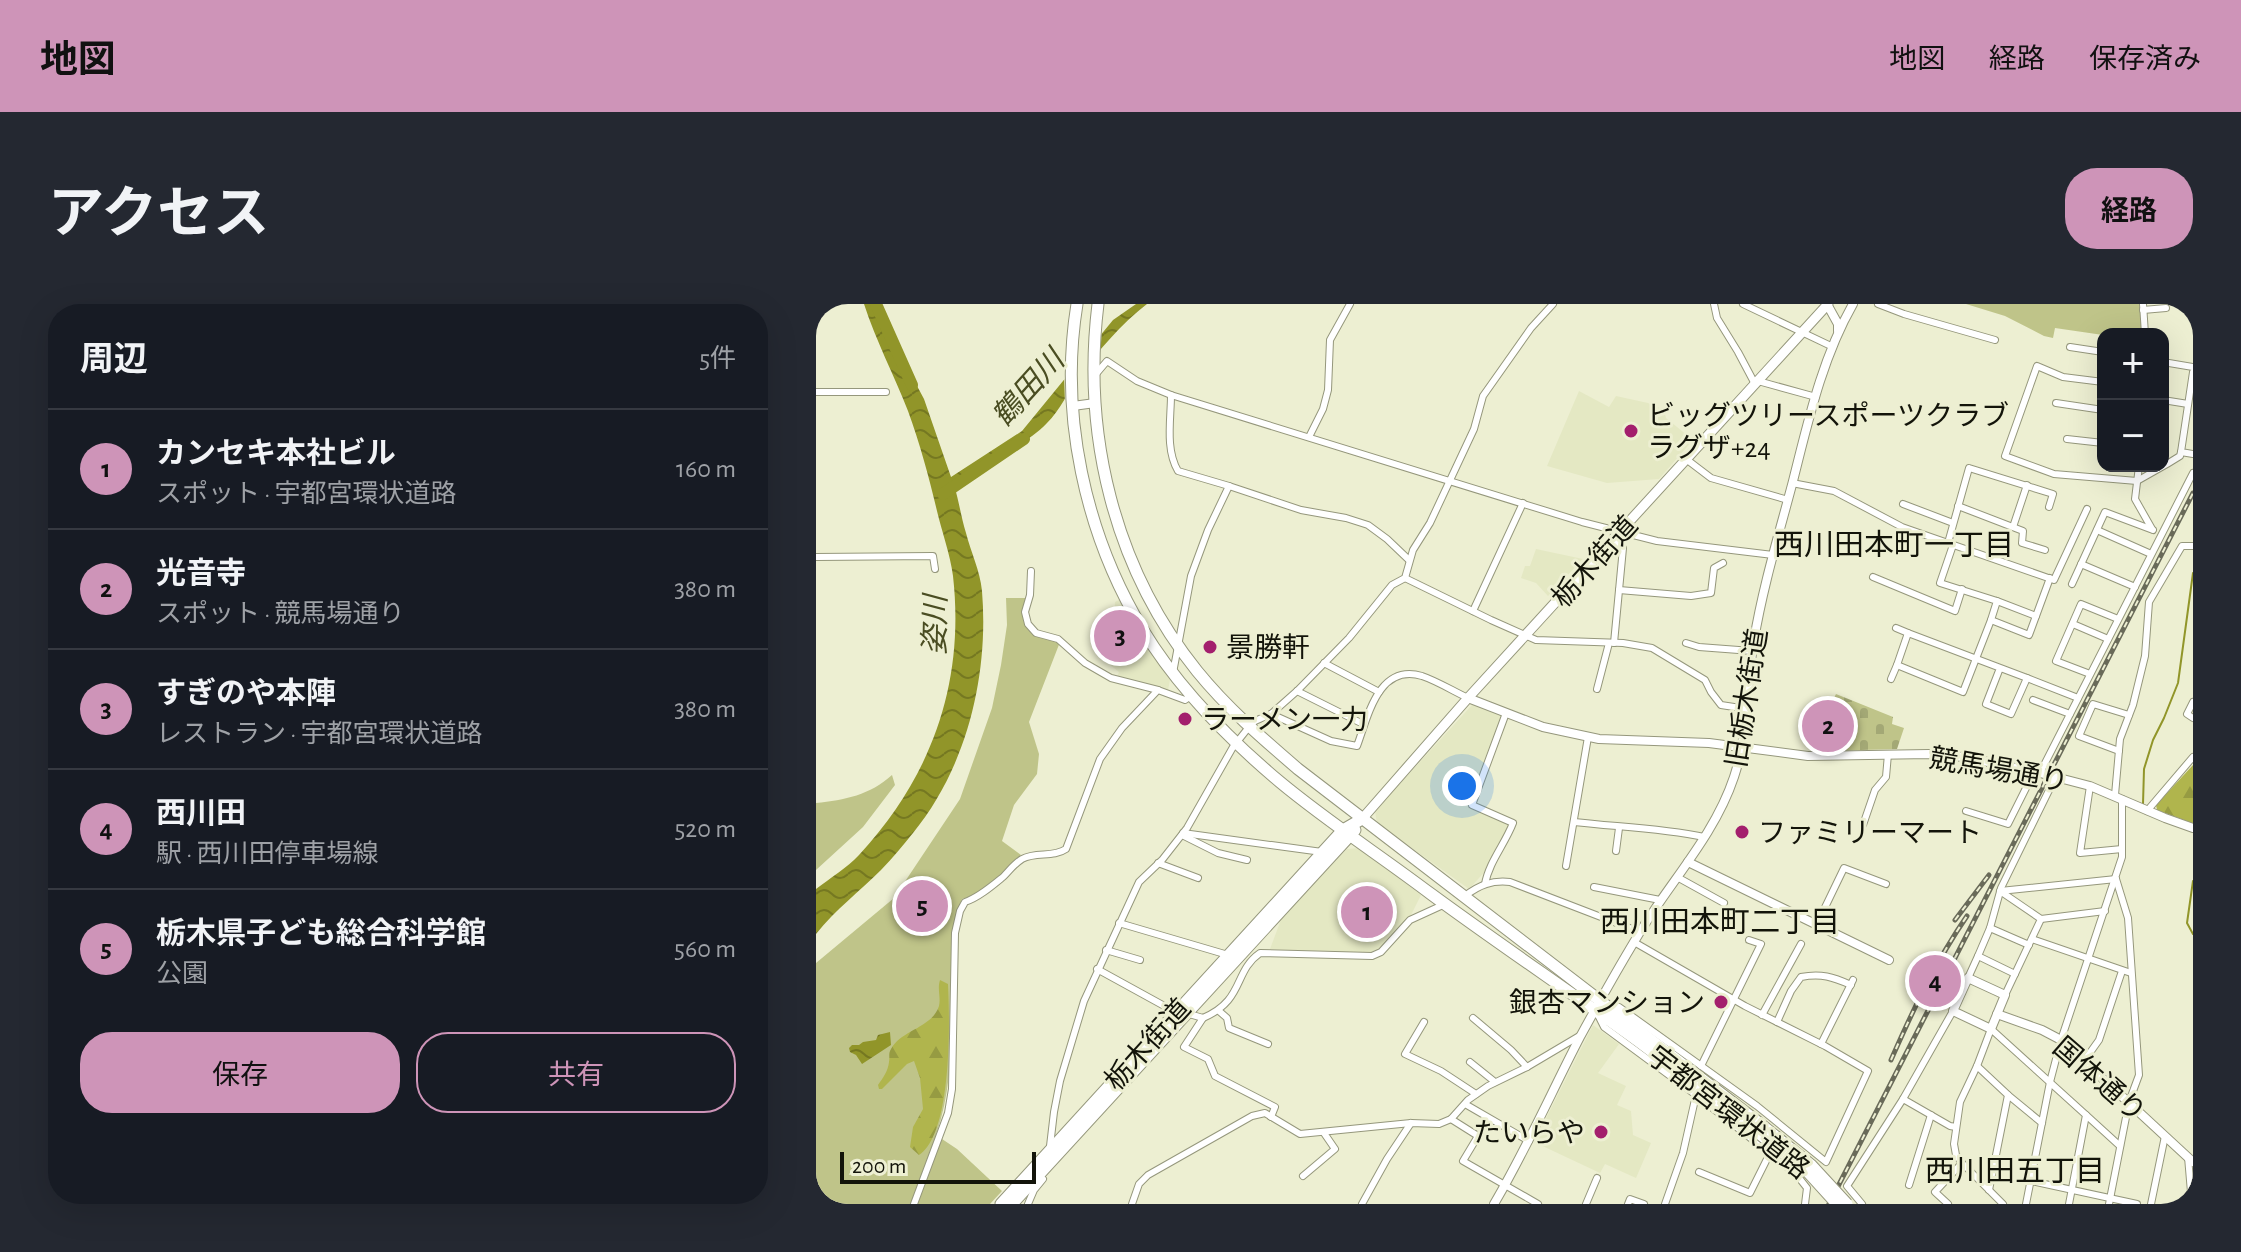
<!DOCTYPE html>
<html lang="ja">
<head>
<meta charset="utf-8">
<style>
	:root { --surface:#171b24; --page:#242831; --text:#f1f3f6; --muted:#9ea1a6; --line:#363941; --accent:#ce94b8 }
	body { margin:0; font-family:"Alegreya Sans","Noto Sans JP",sans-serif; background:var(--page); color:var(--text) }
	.controls { position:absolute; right:24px; top:24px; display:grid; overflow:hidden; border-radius:16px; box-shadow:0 8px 32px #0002 }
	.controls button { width:72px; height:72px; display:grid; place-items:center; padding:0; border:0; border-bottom:2px solid var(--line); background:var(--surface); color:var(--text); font:40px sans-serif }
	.scale { position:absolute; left:24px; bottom:20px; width:196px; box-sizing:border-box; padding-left:8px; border:4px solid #13140a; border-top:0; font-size:22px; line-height:28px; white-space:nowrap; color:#13140a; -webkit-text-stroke:6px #edefd2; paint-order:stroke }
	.you { position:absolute; left:646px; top:482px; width:28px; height:28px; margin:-20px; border:6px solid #fff; border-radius:50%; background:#1a73e8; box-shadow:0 0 0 12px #1a73e833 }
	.badge { display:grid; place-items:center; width:52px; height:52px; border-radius:50%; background:var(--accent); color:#111; font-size:26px; font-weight:700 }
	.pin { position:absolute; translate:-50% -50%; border:4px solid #fff; box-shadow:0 2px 8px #0006 }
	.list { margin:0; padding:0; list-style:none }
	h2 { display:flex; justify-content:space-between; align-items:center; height:104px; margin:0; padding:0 32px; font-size:34px }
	h2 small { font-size:26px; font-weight:400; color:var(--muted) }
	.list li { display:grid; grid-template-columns:52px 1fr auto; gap:24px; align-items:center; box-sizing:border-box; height:120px; padding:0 32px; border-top:2px solid var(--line) }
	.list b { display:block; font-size:30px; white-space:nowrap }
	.list p { margin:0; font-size:26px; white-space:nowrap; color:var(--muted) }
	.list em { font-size:26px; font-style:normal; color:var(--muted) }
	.actions { display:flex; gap:16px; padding:24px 32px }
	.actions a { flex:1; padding:18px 0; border:2px solid var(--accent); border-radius:32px; text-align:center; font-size:28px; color:var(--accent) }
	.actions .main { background:var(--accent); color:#111 }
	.map { position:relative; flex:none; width:1377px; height:900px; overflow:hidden; border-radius:32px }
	header { display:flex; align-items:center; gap:48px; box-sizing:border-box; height:112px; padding:0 40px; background:var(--accent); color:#111 }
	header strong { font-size:38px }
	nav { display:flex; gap:44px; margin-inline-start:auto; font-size:28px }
	.intro { display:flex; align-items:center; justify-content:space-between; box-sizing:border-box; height:192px; padding:0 48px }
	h1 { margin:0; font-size:56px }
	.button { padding:20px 36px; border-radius:32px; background:var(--accent); color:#111; font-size:28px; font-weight:700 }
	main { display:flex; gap:48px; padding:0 48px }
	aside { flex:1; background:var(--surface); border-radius:32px; box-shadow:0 8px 32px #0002 }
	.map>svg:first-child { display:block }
	.built { fill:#e4e8c3 }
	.green { fill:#bfc489 }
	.forest { fill:url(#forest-firs) }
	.cemetery { fill:url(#cemetery-stones) }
	.water { fill:url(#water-waves) }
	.pier { fill:#edefd2 }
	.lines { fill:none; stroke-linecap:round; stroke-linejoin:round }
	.stream { stroke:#919529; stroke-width:2 }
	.river { stroke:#919529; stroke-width:12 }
	.street-casing { stroke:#95977c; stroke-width:8 }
	.secondary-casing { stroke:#95977c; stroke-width:10 }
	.primary-casing { stroke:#95977c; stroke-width:11 }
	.highway-casing { stroke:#95977c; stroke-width:13 }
	.street { stroke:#fff; stroke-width:6 }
	.secondary { stroke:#fff; stroke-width:8 }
	.primary { stroke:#fff; stroke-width:9 }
	.highway { stroke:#fff; stroke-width:11 }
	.rail-casing { stroke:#696a59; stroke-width:5 }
	.rail { stroke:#edefd2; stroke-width:2; stroke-dasharray:6; stroke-linecap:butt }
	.highway-bridge-casing { stroke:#95977c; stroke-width:13; stroke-linecap:butt }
	.highway-bridge { stroke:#fff; stroke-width:11 }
	.poi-dot { fill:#a31f6d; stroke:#edefd2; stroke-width:3 }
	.labels { text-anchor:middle; stroke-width:6; stroke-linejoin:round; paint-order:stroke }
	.poi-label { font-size:28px; fill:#13140a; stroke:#edefd2; text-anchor:start }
	.street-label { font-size:28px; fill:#13140a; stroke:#edefd2 }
	.water-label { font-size:30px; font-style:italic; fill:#4a4d22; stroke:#edefd2 }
	.neighbourhood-label { font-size:30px; fill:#13140a; stroke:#edefd2 }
</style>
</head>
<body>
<header>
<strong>地図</strong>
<nav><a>地図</a><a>経路</a><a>保存済み</a></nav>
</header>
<div class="intro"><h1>アクセス</h1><a class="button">経路</a></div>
<main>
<aside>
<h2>周辺<small>5件</small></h2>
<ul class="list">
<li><span class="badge">1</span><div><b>カンセキ本社ビル</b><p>スポット · 宇都宮環状道路</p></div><em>160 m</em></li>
<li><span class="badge">2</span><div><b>光音寺</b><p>スポット · 競馬場通り</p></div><em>380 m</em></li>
<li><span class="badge">3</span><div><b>すぎのや本陣</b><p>レストラン · 宇都宮環状道路</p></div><em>380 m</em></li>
<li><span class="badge">4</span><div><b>西川田</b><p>駅 · 西川田停車場線</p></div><em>520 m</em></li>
<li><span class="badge">5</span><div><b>栃木県子ども総合科学館</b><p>公園</p></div><em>560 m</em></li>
</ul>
<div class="actions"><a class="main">保存</a><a>共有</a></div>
</aside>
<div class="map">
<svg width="1377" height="900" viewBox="0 0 1377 900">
	<defs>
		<pattern id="forest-firs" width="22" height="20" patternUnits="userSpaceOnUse" patternTransform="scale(2)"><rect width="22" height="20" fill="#b0b54d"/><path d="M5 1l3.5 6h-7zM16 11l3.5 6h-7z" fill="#969b42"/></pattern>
		<pattern id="cemetery-stones" width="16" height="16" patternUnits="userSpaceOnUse" patternTransform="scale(2)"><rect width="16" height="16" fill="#bfc489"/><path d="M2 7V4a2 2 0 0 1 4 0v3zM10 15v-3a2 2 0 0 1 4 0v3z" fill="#a3a875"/></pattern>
		<pattern id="water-waves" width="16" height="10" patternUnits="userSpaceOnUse" patternTransform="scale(2)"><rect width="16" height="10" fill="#919529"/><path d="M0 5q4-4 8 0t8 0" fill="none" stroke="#757821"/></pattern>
	</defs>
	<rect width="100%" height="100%" fill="#edefd2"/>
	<g class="built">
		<polygon points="763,87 793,103 800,92 832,99 848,106 850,114 877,136 843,175 791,179 731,162"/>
		<polygon points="720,245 767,255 732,292 720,279 705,274 709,262 714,262"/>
		<polygon points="303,296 327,339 354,376 352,386 301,373 303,368 292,359 284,346 289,323 298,317 299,298"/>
		<polygon points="657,400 688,412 654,501 694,519 694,523 673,563 653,585 561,519 559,507"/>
		<polygon points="544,544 605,591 593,615 563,648 545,651 454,645 466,613 531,545"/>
		<polygon points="777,721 803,740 782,769 810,782 801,801 815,807 817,831 835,839 820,874 789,860 784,869 718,838"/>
	</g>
	<g class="green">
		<polygon points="1150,0 1324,0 1326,30 1287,31 1239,24 1237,34 1228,32 1189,12"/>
		<path d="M190,294H210L207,307L217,330L244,338L213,418L223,450L221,470L198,501L186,537L205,551C187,567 171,589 146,595C133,625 136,655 136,688C136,736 136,785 120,831L141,845L186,887L174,900H0V659L78,594L144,495L176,404L185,361L191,321Z"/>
		<path d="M76,471L79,481L47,523L0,566V499C29,496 54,491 76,471Z"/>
	</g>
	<g class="forest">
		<polygon points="1377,461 1377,519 1376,519 1341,506 1340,501"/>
		<path d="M124,676L132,680C134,718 136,830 103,851L94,843L97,823L107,805L104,774L98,757L91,760L66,785H63L62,781C67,774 72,767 73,758C74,752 72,750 75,745C85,726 116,724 123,702C125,693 121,685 124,676Z"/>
	</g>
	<polygon class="cemetery" points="1020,390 1077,413 1076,420 1088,424 1081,445 1010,447 1029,406 1016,398"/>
	<g class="water">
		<path d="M48,0H58L72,35L85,62L100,80L108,95L135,173L206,127L297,16L320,0H331C305,20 283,46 263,73C252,88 244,106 231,119C205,147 163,153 138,181C143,197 145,213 150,229C155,249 164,266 166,287C173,371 151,463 97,529C87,541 77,554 65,566C43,588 20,605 0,630V585C14,574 31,564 43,551C116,472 149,379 137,272C134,250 126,228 121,207C113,173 104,140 92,107C78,71 60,37 48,0Z"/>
		<polygon points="74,728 75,741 46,760 40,751 34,748 33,744 36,741 43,741 47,738 60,736 62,731"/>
	</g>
	<polygon class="pier" points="286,23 284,53 249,101 248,69"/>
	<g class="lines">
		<g class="stream">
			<polyline points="1327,500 1328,465 1337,436 1348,414 1362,379 1377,269"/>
			<polyline points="1377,577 1371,619 1377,630"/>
		</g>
		<g class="river">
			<polyline points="60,0 96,81"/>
			<polyline points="127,190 208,135"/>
		</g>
		<g class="street-casing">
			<g id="street">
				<polyline points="898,0 901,14 922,48 939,80"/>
				<polyline points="927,0 1017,43"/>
				<polyline points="1062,0 1088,10 1179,36"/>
				<polyline points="1327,0 1329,30"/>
				<polyline points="1327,6 1350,4"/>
				<polyline points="1254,43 1287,48"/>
				<polyline points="1347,58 1377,63"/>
				<polyline points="1377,68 1365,148 1377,150"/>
				<polyline points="280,70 291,57 321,77 355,91 766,218 841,237 957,251"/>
				<polyline points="942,77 1000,93"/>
				<polyline points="1287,78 1247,73 1221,62 1189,152 1238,170 1321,177 1351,160 1364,152 1365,148"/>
				<polyline points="0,88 70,88"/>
				<path d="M355,91C355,115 349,145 362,167L413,182"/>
				<polyline points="1347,96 1372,100"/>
				<polyline points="1240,99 1287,106"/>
				<polyline points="493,133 507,105 512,86 514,36 534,0"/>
				<polyline points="1251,135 1287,139"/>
				<polyline points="870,155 895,174 972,196"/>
				<polyline points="1323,162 1319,195 1336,225"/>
				<polyline points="976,179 1018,187 1086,223 1238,276 1271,205"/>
				<polyline points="1087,200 1137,219"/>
				<polyline points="1142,202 1207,227 1206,239 1229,246"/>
				<polyline points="1197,223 1211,181"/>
				<polyline points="1281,226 1335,250"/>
				<polyline points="1132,239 1153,164 1237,190 1233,203"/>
				<polyline points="1137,241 1124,279 1181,297 1175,316 1213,331 1234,274"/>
				<polyline points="0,253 117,252 119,265"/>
				<polyline points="1265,260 1319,283"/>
				<polyline points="215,267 214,291 209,308 212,320 220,329 242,335 269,359 295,374 342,386"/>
				<polyline points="1057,273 1139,307 1146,285"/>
				<polyline points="589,274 675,316 720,336 807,339 836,344 889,376 895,388 905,401 931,405"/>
				<polyline points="1256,280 1289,208 1337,226"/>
				<polyline points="803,286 875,292 895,289 898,264 907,259"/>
				<polyline points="1181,297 1220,312"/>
				<polyline points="657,307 707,199"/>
				<polyline points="1175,316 1147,388 1081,361 1092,329 1211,374 1195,410 1170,400 1184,364"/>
				<polyline points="1257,320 1292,335"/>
				<polyline points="1080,324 1092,329"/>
				<polyline points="798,339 807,244 798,234"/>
				<polyline points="870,339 883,343 936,347"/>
				<polyline points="508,359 563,388"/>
				<polyline points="357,369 375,272 392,226 413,182 485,206 530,214 552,221 571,235 593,256"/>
				<polyline points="1274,370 1240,357 1265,300 1302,315"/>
				<polyline points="1211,374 1262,394"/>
				<polyline points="1075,375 1081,361"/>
				<polyline points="781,385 793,339"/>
				<polyline points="481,387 547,420"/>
				<polyline points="1217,396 1254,410"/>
				<polyline points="1377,398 1371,410 1377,414"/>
				<path d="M455,410L515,437L541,442C552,413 562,359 606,372C621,377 637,387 652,394"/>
				<polyline points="1303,447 1263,432 1277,400 1313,411"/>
				<polyline points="1224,469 1377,169"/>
				<polyline points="1274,482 1264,549 1306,545"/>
				<polyline points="1299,491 1304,435 1317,401 1329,352 1333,298 1366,242 1377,242"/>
				<polyline points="1150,507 1192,520 1218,468"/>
				<polyline points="1331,507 1377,453"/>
				<path d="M758,518C802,523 845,524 888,533"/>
				<polyline points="1047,521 1059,486 1070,473 1072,450"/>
				<polyline points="367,529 506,548"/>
				<polyline points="366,531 402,549 431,556"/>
				<polyline points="800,547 803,524"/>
				<polyline points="342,559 382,574"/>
				<polyline points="750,562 772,433"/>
				<polyline points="861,573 908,599"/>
				<path d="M669,580C673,558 689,540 697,519L656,501L690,409"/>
				<polyline points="778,583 844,596"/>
				<path d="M649,592C663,581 676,576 694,578L824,628"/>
				<polyline points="1225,615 1289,607"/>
				<polyline points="303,619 412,651"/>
				<polyline points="1001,620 1028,564 1070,580"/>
				<polyline points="1174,624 1213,641"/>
				<polyline points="1216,635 1315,669"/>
				<polyline points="290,646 324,656"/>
				<path d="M281,665L352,704L387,714C429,696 417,668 444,649L556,652L565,648L594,616L629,600"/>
				<polyline points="1199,670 1162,652 1174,624 1185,584 1240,472"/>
				<polyline points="1152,674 1162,652"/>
				<polyline points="1189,691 1225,615 1184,587 1300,575"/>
				<polyline points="796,701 803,703 941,802 1010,858 1052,767 1009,742 929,702 818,638"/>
				<polyline points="403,707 411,714 413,724 452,740"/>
				<polyline points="946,711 985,640"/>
				<polyline points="783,713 788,723 880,791 980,870 991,884 989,900"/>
				<polyline points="387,714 368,743 392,755 399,772 459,803 455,813"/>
				<polyline points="657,714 695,746 711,763"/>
				<polyline points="608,718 589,750 625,767 660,790"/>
				<path d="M961,718L975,687L985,673C1005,669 1017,673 1035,681"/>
				<polyline points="1005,740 1037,676"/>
				<polyline points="1268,757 1283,736 1306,667"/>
				<polyline points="654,758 679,778"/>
				<polyline points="885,762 945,640 933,636"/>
				<polyline points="1161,762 1192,791 1173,886"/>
				<polyline points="1192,791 1226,819"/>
				<polyline points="1087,795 1134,822 1140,823"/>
				<polyline points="649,800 713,837"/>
				<polyline points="1270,811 1304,842"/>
				<polyline points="635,815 662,832 647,857 722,900"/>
				<polyline points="234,842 238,808 244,777 268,697 323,578 346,556 371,524 417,443 433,423 439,417 455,410 481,387 533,334 576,281 589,274 597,246 614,219 658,125 667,92 715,24 737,0"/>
				<polyline points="1372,853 1376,900"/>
				<polyline points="883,868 934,889 954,849"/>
				<polyline points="487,872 519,845 508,829"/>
				<polyline points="1215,877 1321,900"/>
				<polyline points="1093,881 1115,811"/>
				<path d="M98,900L132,809L136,785L139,629L144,607L149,598C162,594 176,582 187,573C193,567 198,560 206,555C220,547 237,554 250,545L284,455L306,424L342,386L369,396L375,392"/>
				<polyline points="212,900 218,886 227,875"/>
				<polyline points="316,900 323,880 332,871 436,812 449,809 484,830 595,819 623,820 635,815 652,796 672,782 711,763 765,731"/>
				<polyline points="546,900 571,855 595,819"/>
				<polyline points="770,900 781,874"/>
				<polyline points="812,900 814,895 828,900"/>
				<polyline points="849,900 867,849 880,791"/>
				<polyline points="1046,900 1031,882 1087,795 1137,707"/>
				<polyline points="1132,900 1119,888 1146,859"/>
				<polyline points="1187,900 1146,859 1140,851 1138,840 1144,798 1161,762 1175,725 1270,811 1253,900"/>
				<polyline points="1210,900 1234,778 1245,736 1306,553 1306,495"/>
				<polyline points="1293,900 1313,798 1323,771 1312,614 1300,575"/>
				<polyline points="1335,900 1349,832"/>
			</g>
		</g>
		<g class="secondary-casing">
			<g id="secondary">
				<polyline points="1011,0 1022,20 1022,27"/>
				<polyline points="257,102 279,99"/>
				<polyline points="652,394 727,423 783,435 893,439 992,452 1113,450 1148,453 1224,469 1274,482 1349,514 1377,524"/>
				<polyline points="872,558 1073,656"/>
				<polygon points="1152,674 1189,691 1175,725 1137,707"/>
				<polyline points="1181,710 1226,726 1245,736 1377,858"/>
				<path d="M678,900C710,846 735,789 764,733C782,700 801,666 821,633C852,580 898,533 918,473C933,428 930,382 938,336C947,282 963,230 977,177C992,118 1006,54 1037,0"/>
			</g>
		</g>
		<g class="primary-casing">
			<polyline id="primary" points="546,515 652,394 1012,0"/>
		</g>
		<g class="highway-casing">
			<g id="highway">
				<path d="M261,0C243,110 269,230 327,326C361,382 414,436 464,478C512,518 565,552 615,590C683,640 753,687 822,737C861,766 899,796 937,825"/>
				<path d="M282,0C266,130 298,264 381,367C411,404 446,434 482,465L942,818"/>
				<polyline points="185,900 527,526 546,515"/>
				<polyline points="196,900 539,526"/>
			</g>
		</g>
		<use href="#street" class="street"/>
		<use href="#secondary" class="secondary"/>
		<use href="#primary" class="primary"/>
		<use href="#highway" class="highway"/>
		<g class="rail-casing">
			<g id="rail">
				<polyline points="1139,616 1173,571"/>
				<path d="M1075,756C1097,706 1120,657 1151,612"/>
				<polyline points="1013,900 1377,189"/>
			</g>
		</g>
		<use href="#rail" class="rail"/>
		<g class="highway-bridge-casing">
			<g id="highway-bridge">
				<polyline points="942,818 995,861 1031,900"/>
				<polyline points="937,825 991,867 1021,900"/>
			</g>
		</g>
		<use href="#highway-bridge" class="highway-bridge"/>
	</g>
	<g class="poi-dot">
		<circle cx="815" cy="127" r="8"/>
		<circle cx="394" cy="343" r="8"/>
		<circle cx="369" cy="415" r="8"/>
		<circle cx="926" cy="528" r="8"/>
		<circle cx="905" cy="698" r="8"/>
		<circle cx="785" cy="828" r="8"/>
	</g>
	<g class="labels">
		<g class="poi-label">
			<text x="831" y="121">ビッグツリースポーツクラブ<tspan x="831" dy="32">ラグザ+24</tspan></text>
			<text x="410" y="353">景勝軒</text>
			<text x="385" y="425">ラーメン一力</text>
			<text x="942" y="538">ファミリーマート</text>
			<text x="889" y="708" text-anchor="end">銀杏マンション</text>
			<text x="769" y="838" text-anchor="end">たいらや</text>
		</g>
		<g class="street-label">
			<text transform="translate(778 257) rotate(-48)" y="10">栃木街道</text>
			<text transform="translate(930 394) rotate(-81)" y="10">旧栃木街道</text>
			<text transform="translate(1183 465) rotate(10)" y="10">競馬場通り</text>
			<text transform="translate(331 740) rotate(-48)" y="10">栃木街道</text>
			<text transform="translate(1284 775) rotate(41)" y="10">国体通り</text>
			<text transform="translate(913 808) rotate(38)" y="10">宇都宮環状道路</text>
		</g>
		<g class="water-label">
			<text transform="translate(212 84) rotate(-48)" y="10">鶴田川</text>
			<text transform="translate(119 321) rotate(-89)" y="10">姿川</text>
		</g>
		<g class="neighbourhood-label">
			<text x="1078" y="251">西川田本町一丁目</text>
			<text x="904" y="628">西川田本町二丁目</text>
			<text x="1199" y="877">西川田五丁目</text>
		</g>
	</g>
</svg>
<div class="controls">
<button>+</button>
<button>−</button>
</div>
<div class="scale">200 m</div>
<div class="you"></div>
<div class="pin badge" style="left:551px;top:608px">1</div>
<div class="pin badge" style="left:1012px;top:422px">2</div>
<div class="pin badge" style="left:304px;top:332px">3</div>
<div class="pin badge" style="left:1119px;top:677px">4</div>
<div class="pin badge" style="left:106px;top:602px">5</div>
</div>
</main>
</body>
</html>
